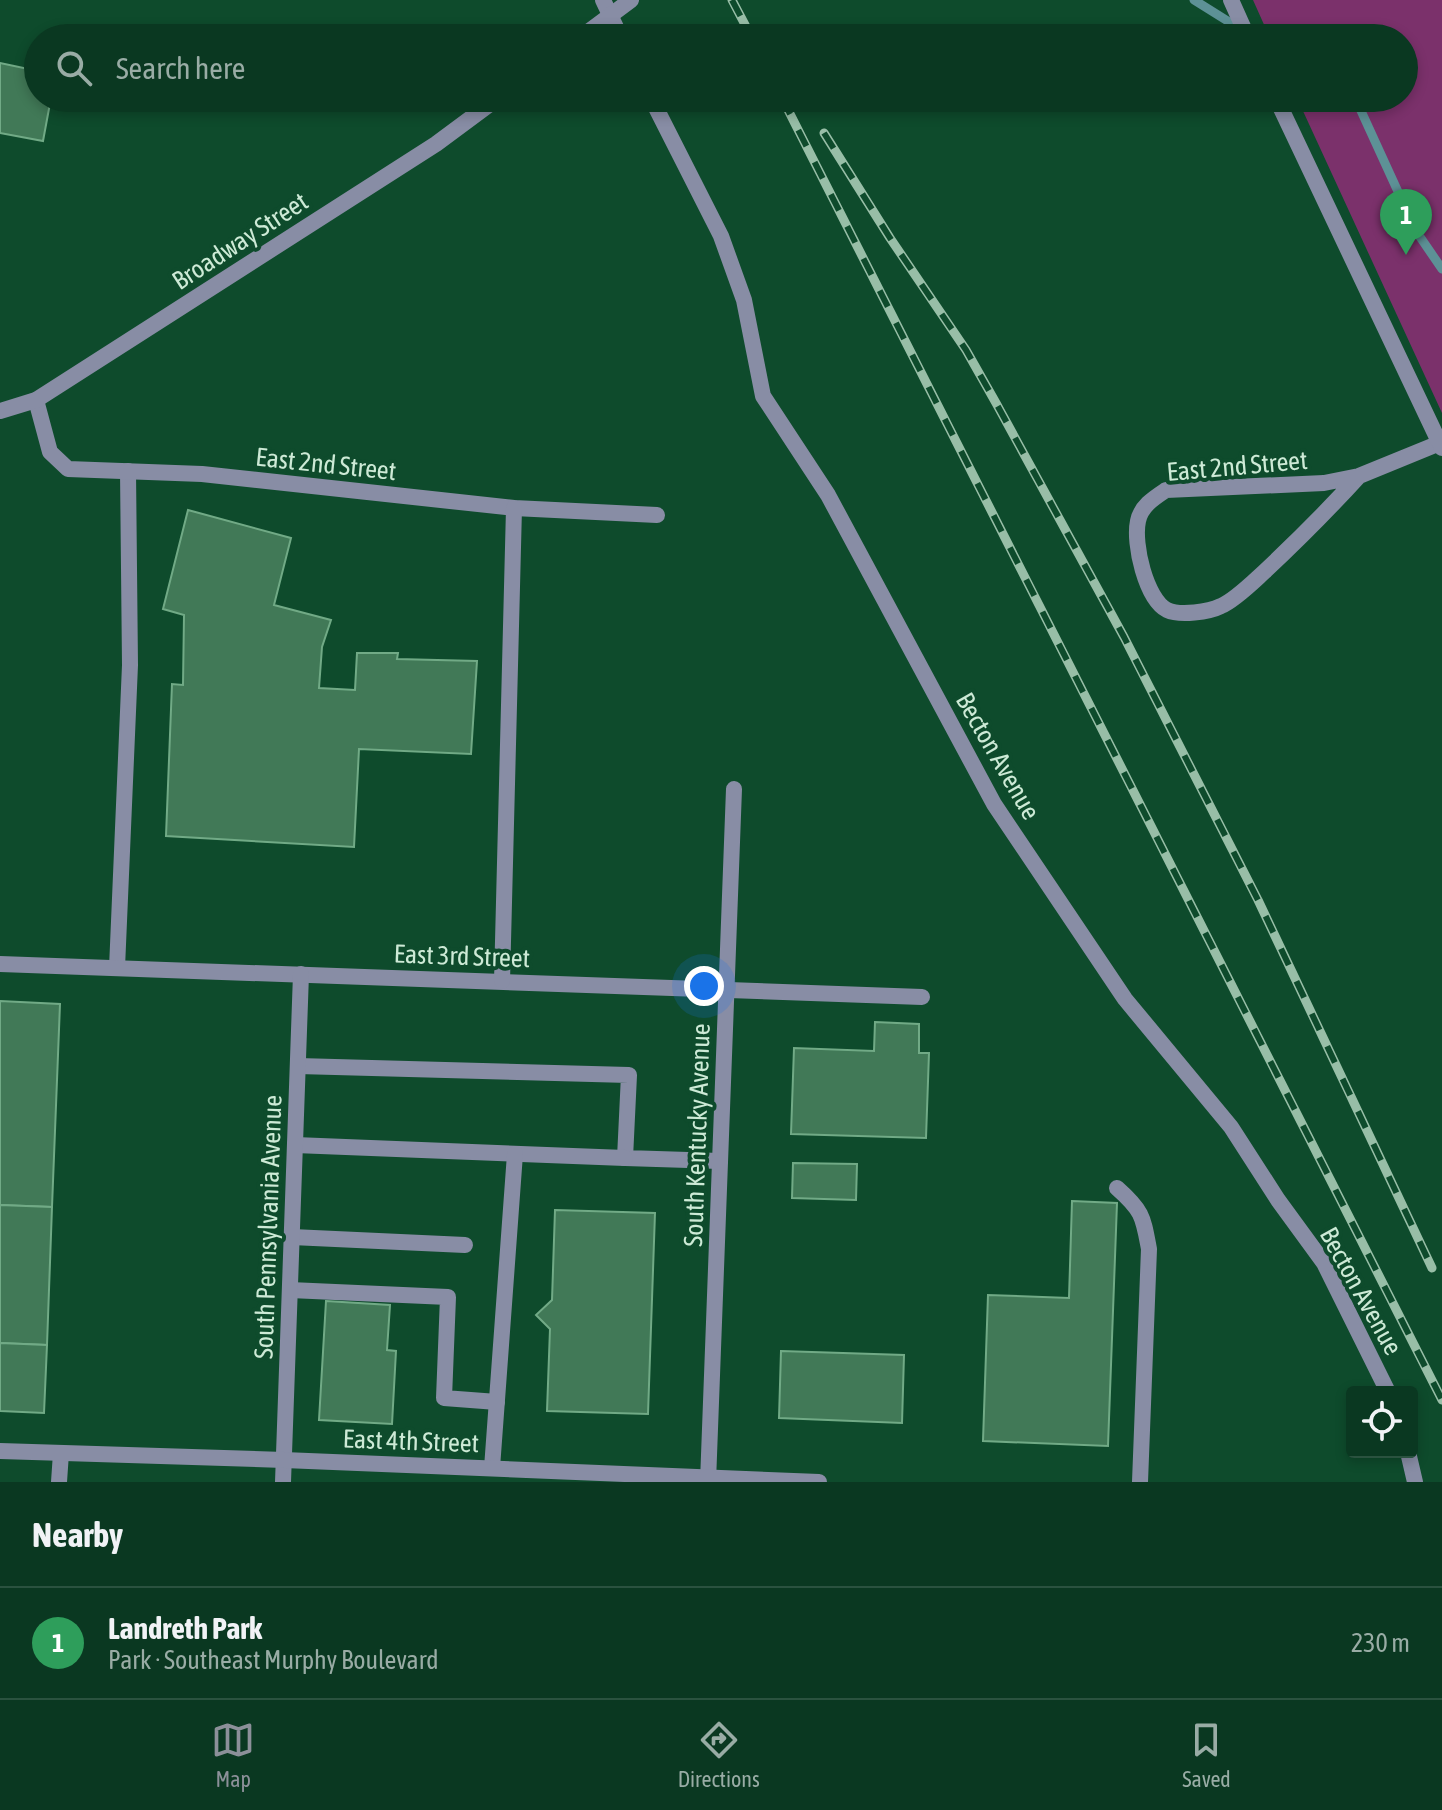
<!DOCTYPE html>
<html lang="en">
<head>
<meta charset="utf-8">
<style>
	:root { --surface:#0a3821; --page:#133f2a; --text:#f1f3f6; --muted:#99aca5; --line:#2a523f; --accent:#8c9099 }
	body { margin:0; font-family:"Asap Condensed",sans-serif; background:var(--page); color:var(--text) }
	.controls { position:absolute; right:24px; bottom:24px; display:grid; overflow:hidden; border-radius:8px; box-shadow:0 4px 12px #0003 }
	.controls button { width:72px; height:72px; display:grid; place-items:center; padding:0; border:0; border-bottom:2px solid var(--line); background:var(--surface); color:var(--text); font:40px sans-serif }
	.you { position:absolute; left:704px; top:986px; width:28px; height:28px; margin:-20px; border:6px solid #fff; border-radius:50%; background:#1a73e8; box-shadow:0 0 0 12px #1a73e833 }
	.badge { display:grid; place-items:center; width:52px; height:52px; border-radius:50%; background:var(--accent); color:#fff; font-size:26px; font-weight:700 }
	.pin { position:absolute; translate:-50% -66px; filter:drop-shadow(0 2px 4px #0008) }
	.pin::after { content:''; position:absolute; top:42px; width:28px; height:24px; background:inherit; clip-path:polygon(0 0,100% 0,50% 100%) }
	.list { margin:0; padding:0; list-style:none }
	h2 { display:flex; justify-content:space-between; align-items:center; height:104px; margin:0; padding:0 32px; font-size:34px }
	h2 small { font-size:26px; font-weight:400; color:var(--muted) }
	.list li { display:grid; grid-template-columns:52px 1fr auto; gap:24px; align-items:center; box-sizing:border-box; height:112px; padding:0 32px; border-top:2px solid var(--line) }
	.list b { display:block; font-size:30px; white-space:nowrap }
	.list p { margin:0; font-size:26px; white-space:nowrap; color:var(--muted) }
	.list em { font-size:26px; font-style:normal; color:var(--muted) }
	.icon { flex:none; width:44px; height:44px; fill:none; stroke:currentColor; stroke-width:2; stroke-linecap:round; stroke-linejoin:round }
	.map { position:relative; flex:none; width:1442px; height:1482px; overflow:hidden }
	.search { position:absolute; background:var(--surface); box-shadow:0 4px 12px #0003; left:24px; right:24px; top:24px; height:88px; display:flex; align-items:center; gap:20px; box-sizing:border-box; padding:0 28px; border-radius:44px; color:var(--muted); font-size:30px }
	.sheet { height:216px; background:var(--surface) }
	nav { display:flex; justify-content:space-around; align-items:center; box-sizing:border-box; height:112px; border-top:2px solid var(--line); background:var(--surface); font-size:22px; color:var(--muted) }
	nav a { display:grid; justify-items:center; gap:4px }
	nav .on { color:var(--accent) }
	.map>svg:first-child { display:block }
	.green { fill:#7b316b }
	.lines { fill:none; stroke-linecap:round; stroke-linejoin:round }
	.stream { stroke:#5d9196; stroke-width:9 }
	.building { fill:#417957; stroke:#71aa86; stroke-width:2 }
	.service { stroke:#888da5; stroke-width:16 }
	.minor { stroke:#888da5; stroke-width:16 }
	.tertiary { stroke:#888da5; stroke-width:16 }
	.rail-casing { stroke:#98bea7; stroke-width:9 }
	.rail { stroke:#0e4b2c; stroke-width:6; stroke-dasharray:18; stroke-linecap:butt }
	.tertiary-bridge { stroke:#888da5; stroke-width:16 }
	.labels { text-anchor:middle; stroke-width:8; stroke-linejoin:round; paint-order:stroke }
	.street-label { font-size:26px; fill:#cdead6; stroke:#0e4b2c }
</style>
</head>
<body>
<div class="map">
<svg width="1442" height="1482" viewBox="0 0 1442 1482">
	<rect width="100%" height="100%" fill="#0e4b2c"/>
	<polygon class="green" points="1253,0 1442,0 1442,413 1297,98 1404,98 1404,38 1270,38"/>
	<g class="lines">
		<g class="stream">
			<polyline points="1194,0 1242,30"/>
			<polyline points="1351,98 1357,102 1416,231 1442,269"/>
		</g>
	</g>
	<g class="building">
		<polygon points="0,63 38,71 38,98 51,98 43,141 0,133"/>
		<polygon points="188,510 291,538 274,605 331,620 322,647 319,688 355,690 357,653 398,653 397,659 477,661 471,754 359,749 354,847 166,836 172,684 183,685 184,615 163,609"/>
		<polygon points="0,1001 60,1004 52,1207 0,1205"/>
		<polygon points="875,1022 919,1024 919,1053 929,1053 926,1138 791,1134 794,1048 874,1051"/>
		<polygon points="793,1163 857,1164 856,1200 792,1198"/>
		<polygon points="1072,1201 1117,1203 1108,1446 983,1441 988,1295 1069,1298"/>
		<polygon points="0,1205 52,1207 47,1345 0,1343"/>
		<polygon points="555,1210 655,1213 648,1414 547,1411 550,1329 536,1315 552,1300"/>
		<polygon points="326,1301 390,1305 387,1350 396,1351 392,1424 319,1420"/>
		<polygon points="0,1343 47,1345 44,1413 0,1411"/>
		<polygon points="781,1351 904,1355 902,1423 779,1418"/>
	</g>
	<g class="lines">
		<g class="service">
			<polyline points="117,968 130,665 128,471"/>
			<polyline points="298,1066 629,1075 625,1158 720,1161"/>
			<polyline points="295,1145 625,1158"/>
			<path d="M1117,1188C1143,1211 1143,1217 1149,1249L1140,1482"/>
			<polyline points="292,1237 465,1245"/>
			<polyline points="290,1290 448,1297 444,1398 497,1402"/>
			<polyline points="492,1468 515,1154"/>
			<polyline points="59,1482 61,1453"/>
		</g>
		<g class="minor">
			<polyline points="603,0 621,38"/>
			<polyline points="651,98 721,236 744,300 763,396 828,495 994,804 1125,999 1231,1127 1278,1200 1324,1263 1388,1392"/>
			<polyline points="36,400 50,452 68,469 202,474 514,508 657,515"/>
			<path d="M1359,476C1329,509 1297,541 1264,572C1253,582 1235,600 1221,606C1209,612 1180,616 1167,610C1146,599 1133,544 1138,521C1141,506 1154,498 1166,490L1324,483L1359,476L1440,443"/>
			<polyline points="0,964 922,997"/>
			<polyline points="502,981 514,508"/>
			<polyline points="1408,1452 1415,1482"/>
			<polyline points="283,1482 301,974"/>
			<polyline points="708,1482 734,789"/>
		</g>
		<g class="tertiary">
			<polyline points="1231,0 1248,38"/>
			<polyline points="1276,98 1442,448"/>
			<polyline points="0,411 36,400 436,144 498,98"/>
			<polyline points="0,1451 284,1460 819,1482"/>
		</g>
		<g class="rail-casing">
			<g id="rail">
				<polyline points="732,0 752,38"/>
				<polyline points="782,98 1442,1400"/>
				<polyline points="824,133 890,238 966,350 996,403 1124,637 1258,900 1432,1268"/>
			</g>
		</g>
		<use href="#rail" class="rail"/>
		<polyline class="tertiary-bridge" points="580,38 631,0"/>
	</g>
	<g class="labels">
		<g class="street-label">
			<text transform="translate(240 241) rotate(-33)" y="9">Broadway Street</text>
			<text transform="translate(326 464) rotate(6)" y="9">East 2nd Street</text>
			<text transform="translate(1237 466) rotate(-5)" y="9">East 2nd Street</text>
			<text transform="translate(998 756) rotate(60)" y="9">Becton Avenue</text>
			<text transform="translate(462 956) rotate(2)" y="9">East 3rd Street</text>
			<text transform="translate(697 1135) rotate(-88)" y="9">South Kentucky Avenue</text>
			<text transform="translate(268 1227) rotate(-88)" y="9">South Pennsylvania Avenue</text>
			<text transform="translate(1361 1291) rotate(61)" y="9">Becton Avenue</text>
			<text transform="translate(411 1441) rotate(2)" y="9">East 4th Street</text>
		</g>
	</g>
</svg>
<div class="controls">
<button><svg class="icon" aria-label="locate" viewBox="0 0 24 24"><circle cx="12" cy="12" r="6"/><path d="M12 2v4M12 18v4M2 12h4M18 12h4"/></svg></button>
</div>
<div class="you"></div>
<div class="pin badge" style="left:1406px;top:255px;background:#2e9e5b">1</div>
<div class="search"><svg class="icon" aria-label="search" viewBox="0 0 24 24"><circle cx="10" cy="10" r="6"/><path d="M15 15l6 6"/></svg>Search here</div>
</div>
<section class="sheet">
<h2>Nearby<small></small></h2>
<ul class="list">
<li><span class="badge" style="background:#2e9e5b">1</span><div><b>Landreth Park</b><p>Park · Southeast Murphy Boulevard</p></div><em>230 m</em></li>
</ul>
</section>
<nav>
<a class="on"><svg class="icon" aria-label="map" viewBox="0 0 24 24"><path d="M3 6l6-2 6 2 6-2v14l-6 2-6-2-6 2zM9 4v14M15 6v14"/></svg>Map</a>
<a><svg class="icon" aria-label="directions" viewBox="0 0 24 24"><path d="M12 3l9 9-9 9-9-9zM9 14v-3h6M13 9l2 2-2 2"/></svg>Directions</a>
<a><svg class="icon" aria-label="saved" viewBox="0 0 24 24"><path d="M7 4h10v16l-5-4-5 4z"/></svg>Saved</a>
</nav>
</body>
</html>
